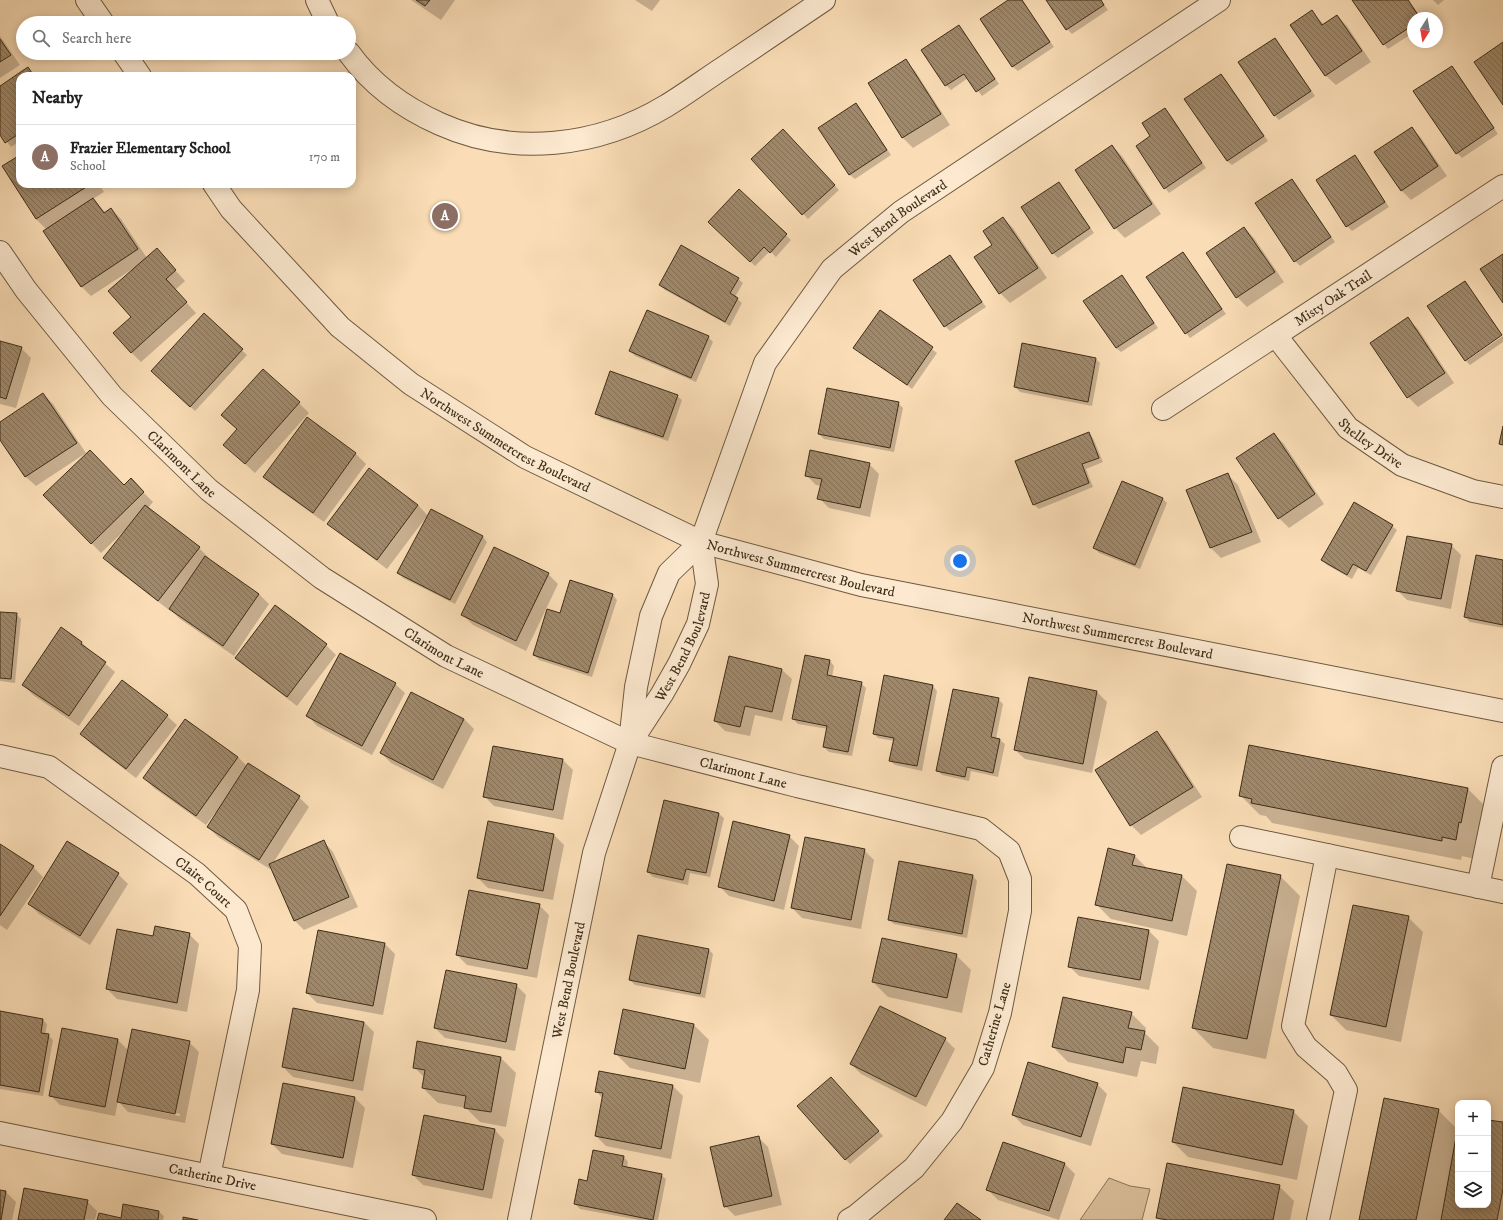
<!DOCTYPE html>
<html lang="en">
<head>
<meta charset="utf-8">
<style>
	:root { --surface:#fff; --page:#f2f2f2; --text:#222; --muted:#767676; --line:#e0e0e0; --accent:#7c3aed }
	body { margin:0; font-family:"IM FELL DW Pica",serif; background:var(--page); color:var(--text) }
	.controls { position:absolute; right:12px; bottom:12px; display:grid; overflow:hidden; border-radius:8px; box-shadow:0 2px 10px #0003 }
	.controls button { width:36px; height:36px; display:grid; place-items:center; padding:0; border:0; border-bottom:1px solid var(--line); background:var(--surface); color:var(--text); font:20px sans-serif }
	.compass { position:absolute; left:1407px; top:12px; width:36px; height:36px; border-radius:50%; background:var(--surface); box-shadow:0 2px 10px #0003; rotate:191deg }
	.you { position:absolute; left:960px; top:561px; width:14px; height:14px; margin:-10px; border:3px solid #fff; border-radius:50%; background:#1a73e8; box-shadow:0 0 0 6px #1a73e833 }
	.badge { display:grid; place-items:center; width:26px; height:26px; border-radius:50%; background:var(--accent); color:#fff; font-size:13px; font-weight:700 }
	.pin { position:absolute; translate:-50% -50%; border:2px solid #fff; box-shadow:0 1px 4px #0006 }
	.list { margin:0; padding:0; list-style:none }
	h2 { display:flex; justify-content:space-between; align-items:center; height:52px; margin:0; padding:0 16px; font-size:17px }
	h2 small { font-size:13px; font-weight:400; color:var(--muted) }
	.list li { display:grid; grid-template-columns:26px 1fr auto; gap:12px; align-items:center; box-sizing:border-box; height:64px; padding:0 16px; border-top:1px solid var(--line) }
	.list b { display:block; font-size:15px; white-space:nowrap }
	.list p { margin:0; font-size:13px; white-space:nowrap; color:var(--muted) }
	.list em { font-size:13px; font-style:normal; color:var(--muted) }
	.icon { flex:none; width:22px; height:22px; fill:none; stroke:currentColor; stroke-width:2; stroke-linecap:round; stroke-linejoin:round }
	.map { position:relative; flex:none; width:1503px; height:1220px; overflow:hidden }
	.search { position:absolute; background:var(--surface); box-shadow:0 2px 10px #0003; left:16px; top:16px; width:340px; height:44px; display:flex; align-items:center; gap:10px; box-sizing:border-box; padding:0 14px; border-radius:22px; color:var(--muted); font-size:15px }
	.panel { position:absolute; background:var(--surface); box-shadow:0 2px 10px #0003; left:16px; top:72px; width:340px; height:116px; border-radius:12px }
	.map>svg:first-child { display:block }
	.green { fill:#dabf9b; stroke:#8c765a }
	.shadow { fill:#0003; fill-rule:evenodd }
	.building { fill:url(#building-back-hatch); stroke:#3e2e19 }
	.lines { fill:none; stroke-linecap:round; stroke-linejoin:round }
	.minor-casing { stroke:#6d5a40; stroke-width:24 }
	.minor { stroke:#fce9d0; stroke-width:22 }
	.labels { text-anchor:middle; stroke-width:3.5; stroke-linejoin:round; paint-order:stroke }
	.street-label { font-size:14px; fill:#3e2e19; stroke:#fce9d0 }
</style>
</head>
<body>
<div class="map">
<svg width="1503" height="1220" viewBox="0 0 1503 1220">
	<defs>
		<pattern id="building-back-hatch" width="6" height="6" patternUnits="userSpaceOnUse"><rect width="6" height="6" fill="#a0896b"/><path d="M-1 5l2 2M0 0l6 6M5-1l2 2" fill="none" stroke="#847057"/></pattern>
	</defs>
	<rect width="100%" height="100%" fill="#faddb6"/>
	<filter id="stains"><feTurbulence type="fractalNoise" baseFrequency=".005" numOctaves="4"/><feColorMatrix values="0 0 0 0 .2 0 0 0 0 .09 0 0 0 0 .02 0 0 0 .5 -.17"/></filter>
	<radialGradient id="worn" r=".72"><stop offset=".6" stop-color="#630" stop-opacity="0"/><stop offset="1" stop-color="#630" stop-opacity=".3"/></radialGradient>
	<polygon class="green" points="1109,1178 1130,1186 1150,1189 1142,1220 1080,1220"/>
	<g class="shadow">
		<polygon points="411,0 455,0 441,20"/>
		<polygon points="635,0 660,0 652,11"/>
		<polygon points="1010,0 1022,0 1054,47 1018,71 1013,67 981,19"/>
		<polygon points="1047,0 1101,0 1108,10 1072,34 1067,29"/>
		<polygon points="1353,0 1409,0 1421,18 1413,18 1413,33 1388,49 1384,44"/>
		<polygon points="1433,0 1444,0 1438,5"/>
		<polygon points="1312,12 1324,25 1337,16 1347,26 1371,62 1336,85 1326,76"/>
		<polygon points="958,26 963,31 999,84 982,96 968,78 951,90 946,85"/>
		<polygon points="0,36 20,65 0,78"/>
		<polygon points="1275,39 1279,44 1315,96 1279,120 1274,115"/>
		<polygon points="905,61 915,71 950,125 913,148 903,138 869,84"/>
		<polygon points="1452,67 1456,71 1498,134 1462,158 1457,153"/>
		<polygon points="28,69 35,76 20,76 20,141 11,147 0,133 0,88"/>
		<polygon points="1221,75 1226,80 1268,141 1232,165 1227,161"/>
		<polygon points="856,104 860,109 891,155 855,179 850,175 819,128"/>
		<polygon points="1165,110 1170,114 1206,168 1169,193 1165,188 1152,136"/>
		<polygon points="1412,128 1421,138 1447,176 1411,200 1401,190"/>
		<polygon points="788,135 839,190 808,219 752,159"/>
		<polygon points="1112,146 1122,156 1161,214 1125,238 1115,228 1076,171"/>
		<polygon points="20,156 20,184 99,184 104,192 93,199 106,213 111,209 121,219 147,258 166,260 185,281 175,290 196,313 141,362 131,352 135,269 134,268 91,296 81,286 47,230 36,219 3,167"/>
		<polygon points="1355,156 1359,161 1389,207 1352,231 1347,226"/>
		<polygon points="1292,180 1296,185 1335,242 1300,266 1295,261 1256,204"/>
		<polygon points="1058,183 1063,188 1094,233 1058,258 1053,253"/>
		<polygon points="739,191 791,240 776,257 770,251 755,266 710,222"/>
		<polygon points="1003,218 1013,228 1047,278 1010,303 1000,293 994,245"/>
		<polygon points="1244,228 1254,238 1284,282 1247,307 1237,297 1207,253"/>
		<polygon points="1183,253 1187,258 1226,314 1190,338 1186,333"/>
		<polygon points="950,257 955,261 986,307 950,331 945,326 914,280"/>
		<polygon points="1122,276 1126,281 1158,328 1121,352 1116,348"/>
		<polygon points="738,279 743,283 735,297 742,303 730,326 665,290 660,285"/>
		<polygon points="880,311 937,353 912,389 855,348"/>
		<polygon points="204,315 247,355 195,411 157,376"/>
		<polygon points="1408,319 1418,329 1454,383 1418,407 1408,397"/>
		<polygon points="1503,336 1503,342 1470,365 1466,361"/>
		<polygon points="708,337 713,342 696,382 635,356 630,351"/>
		<polygon points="0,342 21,348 31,358 16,408 0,404"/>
		<polygon points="1096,359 1100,363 1092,406 1020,392 1015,387"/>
		<polygon points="43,394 53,404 86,453 36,486 26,477 0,438 0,423"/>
		<polygon points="677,396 682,400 668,441 601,418 596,413"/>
		<polygon points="299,403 309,413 255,473 234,454 238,430 223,415"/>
		<polygon points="898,403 903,408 894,452 824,439 819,434"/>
		<polygon points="307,419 356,454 366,464 324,522 275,487 265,477"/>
		<polygon points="1088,433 1093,438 1103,462 1086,469 1093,487 1039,509 1034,505 1017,462"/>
		<polygon points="1274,434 1284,444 1324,504 1289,528 1279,518"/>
		<polygon points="869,464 879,474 870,517 829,508 819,498 821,486 816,485 806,475"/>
		<polygon points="1228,475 1238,485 1261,542 1221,558 1211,548 1188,490"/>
		<polygon points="131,480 153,502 148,508 199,548 209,558 208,559 259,594 269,604 234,656 180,619 170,609 169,610 114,568 104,558 125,532 124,531 101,553 44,495 124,486"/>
		<polygon points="1163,499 1167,503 1140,569 1099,553 1094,548"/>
		<polygon points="418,505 428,516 431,510 483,537 487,542 455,604 403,578 399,573 428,517 427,516 387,569 339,533 329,523"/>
		<polygon points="1392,526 1397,530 1371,575 1358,568 1352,579 1327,565 1322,560"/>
		<polygon points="1451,545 1461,555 1451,609 1407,600 1397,590"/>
		<polygon points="1503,561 1503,628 1470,622 1465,617"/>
		<polygon points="548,574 558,584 526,651 473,625 463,615"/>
		<polygon points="613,595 617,600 592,677 539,660 534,655 561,615"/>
		<polygon points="0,613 16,614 21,619 15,683 0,681"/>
		<polygon points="61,629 82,643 115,672 79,726 33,695 23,685"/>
		<polygon points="326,645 336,655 297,706 246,667 236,657"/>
		<polygon points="730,658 782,670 792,679 782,721 755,715 750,736 725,731 715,721"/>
		<polygon points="830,661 834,666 832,677 861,683 866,688 852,756 829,752 824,747 828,729 798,724 793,719"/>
		<polygon points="1030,678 1097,692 1107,702 1092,773 1025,759 1015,750"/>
		<polygon points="395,684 405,693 372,755 317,726 308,716"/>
		<polygon points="933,686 937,691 922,771 895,765 890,761 894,741 878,738 874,734"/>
		<polygon points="998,699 1003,704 996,739 1000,740 1005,744 998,777 971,771 969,781 942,775 938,771"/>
		<polygon points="167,716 177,725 136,778 91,744 82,734"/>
		<polygon points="464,719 474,729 443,789 391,763 381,753"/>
		<polygon points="1157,732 1166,742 1202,797 1141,835 1131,825 1096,771"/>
		<polygon points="1250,746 1468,789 1488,809 1475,859 1462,856 1461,860 1272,823 1266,816 1260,815 1240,795"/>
		<polygon points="238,757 247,766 299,797 309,807 273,863 324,842 333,852 358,907 304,930 294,920 271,867 270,869 218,837 208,827 216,814 215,813 206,825 154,788 144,778"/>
		<polygon points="563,760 573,770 563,820 494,806 484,796"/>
		<polygon points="719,814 724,818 710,877 690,873 688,885 653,877 648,872"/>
		<polygon points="489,822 554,835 564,845 553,900 488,888 478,878"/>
		<polygon points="789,836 799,846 784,910 729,896 719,886"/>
		<polygon points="0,845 33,867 43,877 7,930 0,925"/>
		<polygon points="864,850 874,860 861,929 802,918 792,908"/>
		<polygon points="1134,855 1148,869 1182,876 1197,891 1187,936 1111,919 1096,904"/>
		<polygon points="118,874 128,884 90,945 39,914 29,904"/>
		<polygon points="973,876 977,881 967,938 894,924 889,920"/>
		<polygon points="1280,876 1300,896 1266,1059 1213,1048 1193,1028"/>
		<polygon points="539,905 549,915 537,978 467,965 457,955"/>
		<polygon points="1408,917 1423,932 1401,1042 1346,1030 1331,1015"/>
		<polygon points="1079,918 1149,931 1159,941 1149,990 1079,976 1069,966"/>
		<polygon points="189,934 199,944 187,1012 117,999 107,989 154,937"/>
		<polygon points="385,944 395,954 383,1015 317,1003 307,993"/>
		<polygon points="709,950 713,954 705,998 635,985 630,980"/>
		<polygon points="956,955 971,970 962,1013 888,997 873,982"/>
		<polygon points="516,985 526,995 515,1051 445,1038 435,1028"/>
		<polygon points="294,1009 364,1022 374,1032 363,1091 293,1077 283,1067"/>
		<polygon points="0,1012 42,1019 47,1024 45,1035 48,1035 53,1040 43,1096 0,1089"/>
		<polygon points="1131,1013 1146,1028 1145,1033 1159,1047 1156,1064 1141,1061 1137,1077 1068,1062 1053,1047"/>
		<polygon points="694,1025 709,1040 700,1083 630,1068 615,1053"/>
		<path d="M63,1029L118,1040L129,1051L189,1042L199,1052L185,1123L128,1112L118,1101L115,1116L60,1105L50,1095ZM128,1103L180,1114V1116L128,1105Z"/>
		<polygon points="945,1039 955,1049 926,1107 861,1074 851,1064"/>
		<polygon points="501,1058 516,1073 506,1127 480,1122 466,1108 438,1103 423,1088 425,1078 414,1067"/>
		<polygon points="599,1072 673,1086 683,1096 671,1159 606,1146 596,1136 603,1099 596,1091"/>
		<polygon points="835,1083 883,1136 850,1164 798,1107"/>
		<polygon points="1097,1084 1107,1094 1091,1146 1023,1125 1013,1115"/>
		<polygon points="355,1098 365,1108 353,1168 282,1154 272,1144"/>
		<polygon points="1438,1110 1458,1130 1458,1205 1488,1205 1488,1121 1503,1123 1503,1220 1360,1220"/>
		<polygon points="1293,1111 1308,1126 1297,1180 1188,1157 1173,1142"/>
		<polygon points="495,1130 504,1140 492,1199 423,1185 413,1175"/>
		<polygon points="758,1137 768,1147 782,1205 735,1216 725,1206"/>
		<polygon points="1003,1144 1065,1164 1075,1174 1059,1220 998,1200 988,1190"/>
		<polygon points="594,1152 624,1157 628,1162 627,1168 661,1175 666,1179 658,1220 639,1220 580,1209 575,1204 588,1182"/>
		<polygon points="1279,1186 1294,1201 1290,1220 1160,1220 1157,1217"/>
		<polygon points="0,1191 6,1192 16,1202 12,1220 0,1220"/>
		<polygon points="87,1201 97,1211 95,1220 19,1220"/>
		<polygon points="124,1205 159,1212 164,1216 163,1220 98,1220 121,1219"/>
	</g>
	<g class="building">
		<polygon points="416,0 430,0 425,6"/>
		<polygon points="1008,0 1022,0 1050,42 1012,67 980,19"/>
		<polygon points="1046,0 1101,0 1104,5 1066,30"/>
		<polygon points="1352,0 1408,0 1420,18 1413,18 1413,25 1383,45"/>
		<polygon points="1312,10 1322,25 1337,15 1362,51 1325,76 1290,25"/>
		<polygon points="959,25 995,79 976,92 964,74 945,86 921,50"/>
		<polygon points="1275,38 1311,91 1274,116 1238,62"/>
		<polygon points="0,39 11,55 0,62"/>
		<polygon points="1503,42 1503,105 1474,62"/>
		<polygon points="906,59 941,114 902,138 868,83"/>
		<polygon points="1452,66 1494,128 1456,154 1413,91"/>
		<polygon points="28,67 34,76 20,76 20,133 5,143 0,135 0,86"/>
		<polygon points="1221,74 1264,136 1227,161 1184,99"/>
		<polygon points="856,103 887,150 849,175 818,128"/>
		<polygon points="1165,108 1202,163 1164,189 1136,146 1150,136 1142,123"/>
		<polygon points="1412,127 1438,166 1401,191 1374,152"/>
		<polygon points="783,129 835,185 802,215 751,159"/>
		<polygon points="1112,145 1152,204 1114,229 1075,170"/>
		<polygon points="20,155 20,184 91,184 36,219 2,166"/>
		<polygon points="1355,155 1385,202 1346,227 1316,180"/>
		<polygon points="1292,179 1331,237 1294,262 1255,203"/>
		<polygon points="1059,182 1090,228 1052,254 1021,207"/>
		<polygon points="739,189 787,234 770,253 764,247 750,262 708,222"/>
		<polygon points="93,198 104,213 111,208 138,249 81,287 43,231"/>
		<polygon points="1003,217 1038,268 999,294 974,257 992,245 983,231"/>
		<polygon points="1244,227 1275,272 1236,298 1206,253"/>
		<polygon points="681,245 739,278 730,293 738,298 725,322 659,285"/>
		<polygon points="157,248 176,270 166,279 187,302 131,353 113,333 131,317 108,291"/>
		<polygon points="1183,252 1222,309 1185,334 1146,277"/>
		<polygon points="1503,254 1503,303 1480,269"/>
		<polygon points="950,255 982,302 944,327 913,280"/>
		<polygon points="1122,275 1154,323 1116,348 1083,301"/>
		<polygon points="1465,281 1502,335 1465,361 1427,306"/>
		<polygon points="647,310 709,336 691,378 629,351"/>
		<polygon points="880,310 933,347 907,385 853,348"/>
		<polygon points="204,313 243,349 190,407 151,371"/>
		<polygon points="1408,317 1445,373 1407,398 1370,343"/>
		<polygon points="0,341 22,347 6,399 0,397"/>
		<polygon points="1022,343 1096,358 1088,402 1014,387"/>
		<polygon points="263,369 300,402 245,464 223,445 237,429 221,415"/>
		<polygon points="610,371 678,395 663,437 595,414"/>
		<polygon points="827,388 899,402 890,448 818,434"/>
		<polygon points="43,393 77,443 25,477 0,440 0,422"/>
		<polygon points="307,417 356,453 313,513 263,477"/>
		<polygon points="1503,426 1503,445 1499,444"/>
		<polygon points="1089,432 1099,458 1082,464 1089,483 1033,505 1015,461"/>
		<polygon points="1274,433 1315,494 1278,519 1236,458"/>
		<polygon points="90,450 124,485 131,478 144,492 91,544 43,495"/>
		<polygon points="810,450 870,463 860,508 817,499 822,479 805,476"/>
		<polygon points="369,468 418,505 377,560 327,524"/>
		<polygon points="1228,473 1252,532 1210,548 1186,490"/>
		<polygon points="1122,481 1163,498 1135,565 1093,548"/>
		<polygon points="1354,502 1393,525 1366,571 1353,564 1347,575 1321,560"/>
		<polygon points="145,505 200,547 158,601 103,558"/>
		<polygon points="431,509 483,536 450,600 397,573"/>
		<polygon points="1407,536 1452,544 1441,599 1396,591"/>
		<polygon points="494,547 549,573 516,641 461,615"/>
		<polygon points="1476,555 1503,560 1503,625 1464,617"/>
		<polygon points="205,556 259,594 223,646 169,609"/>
		<polygon points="570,580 613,594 588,673 533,655 547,609 560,613"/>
		<polygon points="275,605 327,644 287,697 235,658"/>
		<polygon points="0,612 17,613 11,679 0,678"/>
		<polygon points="61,627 82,642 81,644 106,662 69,716 22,685"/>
		<polygon points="340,653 396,683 362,746 306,716"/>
		<polygon points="805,655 830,660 827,675 862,682 848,752 823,747 827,726 792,719"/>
		<polygon points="729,656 782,669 772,712 745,706 740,727 714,721"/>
		<polygon points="884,675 933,685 917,766 889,761 894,738 873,734"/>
		<polygon points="1029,677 1097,691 1083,764 1014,750"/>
		<polygon points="122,680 168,715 126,769 80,734"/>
		<polygon points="953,689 999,698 991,737 1000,739 993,773 967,767 965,777 936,771"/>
		<polygon points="411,692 464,719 433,780 380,753"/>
		<polygon points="185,719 238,757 196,816 143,778"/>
		<polygon points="1157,731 1193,787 1130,826 1095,770"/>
		<polygon points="1249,745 1468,788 1461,823 1459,822 1456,840 1442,837 1442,841 1251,803 1252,799 1239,796"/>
		<polygon points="493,746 563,759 553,810 483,797"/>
		<polygon points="248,763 300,796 259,860 207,827"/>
		<polygon points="664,800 719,813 706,873 686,869 683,880 647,872"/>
		<polygon points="488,821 554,834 543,891 477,878"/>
		<polygon points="733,821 790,835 774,901 718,887"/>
		<polygon points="805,837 865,849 851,920 791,908"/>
		<polygon points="324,840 349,897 294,921 269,864"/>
		<polygon points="67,841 119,873 80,936 28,904"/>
		<polygon points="0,844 34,866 0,916"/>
		<polygon points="1108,848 1135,855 1132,865 1182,875 1172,921 1095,905"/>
		<polygon points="899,861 973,875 962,934 888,920"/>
		<polygon points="1227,864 1281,875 1247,1039 1192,1028"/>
		<polygon points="469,890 540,904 527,969 456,955"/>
		<polygon points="1353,905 1409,916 1386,1027 1330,1015"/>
		<polygon points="1078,917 1149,930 1140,980 1068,967"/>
		<polygon points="155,926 190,933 177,1003 106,989 117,929 153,936"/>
		<polygon points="318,930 385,943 373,1006 306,993"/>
		<polygon points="638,935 709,949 700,994 629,980"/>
		<polygon points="882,938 957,954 947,998 872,982"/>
		<polygon points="446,970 517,984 506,1042 434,1028"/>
		<polygon points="1063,997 1132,1012 1128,1028 1145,1031 1141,1050 1126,1047 1123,1063 1052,1047"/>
		<polygon points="880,1006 946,1038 916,1097 850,1064"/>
		<polygon points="293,1008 364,1022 353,1081 282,1067"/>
		<polygon points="623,1009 694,1024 685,1069 614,1054"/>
		<polygon points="0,1011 43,1019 41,1033 49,1034 39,1092 0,1085"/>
		<polygon points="62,1028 118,1039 105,1107 49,1096"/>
		<polygon points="132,1029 190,1041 175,1114 117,1102"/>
		<polygon points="417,1041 501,1057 491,1112 464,1108 466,1096 422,1088 425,1070 413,1068"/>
		<polygon points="1028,1062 1098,1083 1081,1137 1012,1115"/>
		<polygon points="599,1071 673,1085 661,1149 595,1136 603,1093 595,1092"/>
		<polygon points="831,1077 879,1131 845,1160 797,1106"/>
		<polygon points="283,1083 355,1097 343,1158 271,1144"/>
		<polygon points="1183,1087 1294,1110 1282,1165 1172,1142"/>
		<polygon points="1384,1098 1439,1109 1416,1220 1359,1220"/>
		<polygon points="424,1115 495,1129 483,1190 412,1175"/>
		<polygon points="1488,1120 1503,1122 1503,1189 1497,1220 1441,1220 1458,1126 1458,1205 1488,1205"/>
		<polygon points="759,1136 772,1196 724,1207 710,1147"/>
		<polygon points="1003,1142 1065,1163 1049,1211 986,1190"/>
		<polygon points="593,1150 624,1156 622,1166 662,1174 653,1220 574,1204 579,1179 587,1181"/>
		<polygon points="1167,1163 1280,1185 1273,1220 1168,1220 1156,1218"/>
		<polygon points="24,1188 88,1200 84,1220 18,1220"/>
		<polygon points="0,1190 6,1191 1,1220 0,1220"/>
		<polygon points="957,1203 981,1220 944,1220"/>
		<polygon points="123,1204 159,1211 158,1220 97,1220 99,1213 121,1218"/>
		<polygon points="183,1217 198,1220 183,1220"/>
	</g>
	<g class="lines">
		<g class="minor-casing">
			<g id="minor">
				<polyline points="87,0 103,23"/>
				<polyline points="317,0 328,23"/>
				<polyline points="124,53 140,76"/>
				<path d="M349,53C372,85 404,108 440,124C513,157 598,147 666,106C686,94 706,79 726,66C759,44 791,22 824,0"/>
				<path id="s1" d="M214,184L231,209L340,327L411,384L525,457L701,542L861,585L1503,711"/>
				<path id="s2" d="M0,252L26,290L112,396L209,490L322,578L446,656L630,743L797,786L981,829L1009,851L1020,879V911L1000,1013L983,1068L952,1121L914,1168L856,1216L849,1220"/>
				<path id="s3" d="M1276,336L1348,428L1402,465L1473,491L1503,497"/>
				<path id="s4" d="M1163,409L1503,186"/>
				<path id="s5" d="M632,740L662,694L679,664L698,624L707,584L701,542"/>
				<path id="s6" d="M0,756L49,767L197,874L236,910L250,946L248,990L209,1176"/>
				<polyline points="1241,837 1503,892"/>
				<polyline points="1478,887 1503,767"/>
				<path id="s7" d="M0,1133L425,1220"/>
				<path id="s8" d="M519,1220L594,853L630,743L636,687L651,616L669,573L701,542L765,363L832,269L901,212L1219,0"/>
				<polyline points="1318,1220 1346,1090 1336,1073 1306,1047 1293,1026 1327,855"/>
			</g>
		</g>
		<use href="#minor" class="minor"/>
	</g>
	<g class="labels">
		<g class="street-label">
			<text dy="5" stroke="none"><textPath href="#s8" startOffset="1099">West Bend Boulevard</textPath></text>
			<text dy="5" stroke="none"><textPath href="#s4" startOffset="203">Misty Oak Trail</textPath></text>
			<text dy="5" stroke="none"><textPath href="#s1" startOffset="392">Northwest Summercrest Boulevard</textPath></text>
			<text dy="5" stroke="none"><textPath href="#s3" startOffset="144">Shelley Drive</textPath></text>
			<text dy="5" stroke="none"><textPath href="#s2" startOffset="280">Clarimont Lane</textPath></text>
			<text dy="5" stroke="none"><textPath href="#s1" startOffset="716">Northwest Summercrest Boulevard</textPath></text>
			<text dy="5" stroke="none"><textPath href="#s1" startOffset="1040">Northwest Summercrest Boulevard</textPath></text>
			<text dy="5" stroke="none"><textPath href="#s5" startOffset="107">West Bend Boulevard</textPath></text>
			<text dy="5" stroke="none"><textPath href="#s2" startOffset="604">Clarimont Lane</textPath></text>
			<text dy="5" stroke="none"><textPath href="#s2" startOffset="928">Clarimont Lane</textPath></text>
			<text dy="5" stroke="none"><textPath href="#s6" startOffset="243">Claire Court</textPath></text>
			<text dy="5" stroke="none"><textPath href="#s8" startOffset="245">West Bend Boulevard</textPath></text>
			<text transform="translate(994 1024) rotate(-74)" y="5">Catherine Lane</text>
			<text dy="5" stroke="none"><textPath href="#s7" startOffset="217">Catherine Drive</textPath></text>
		</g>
	</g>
	<rect width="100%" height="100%" filter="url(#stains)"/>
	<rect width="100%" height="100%" fill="url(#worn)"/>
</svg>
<div class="controls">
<button>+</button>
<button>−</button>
<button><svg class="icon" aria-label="layers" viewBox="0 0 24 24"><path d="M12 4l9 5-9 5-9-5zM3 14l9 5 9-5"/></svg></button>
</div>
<svg class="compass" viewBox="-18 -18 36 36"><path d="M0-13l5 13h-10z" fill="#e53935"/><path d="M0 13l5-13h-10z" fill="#767676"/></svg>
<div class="you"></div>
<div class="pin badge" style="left:445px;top:216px;background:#8d6e63">A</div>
<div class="search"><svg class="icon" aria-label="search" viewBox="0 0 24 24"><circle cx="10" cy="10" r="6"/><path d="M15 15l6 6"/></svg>Search here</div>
<section class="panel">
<h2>Nearby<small></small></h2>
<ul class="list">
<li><span class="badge" style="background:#8d6e63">A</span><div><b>Frazier Elementary School</b><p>School</p></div><em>170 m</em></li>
</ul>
</section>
</div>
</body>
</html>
